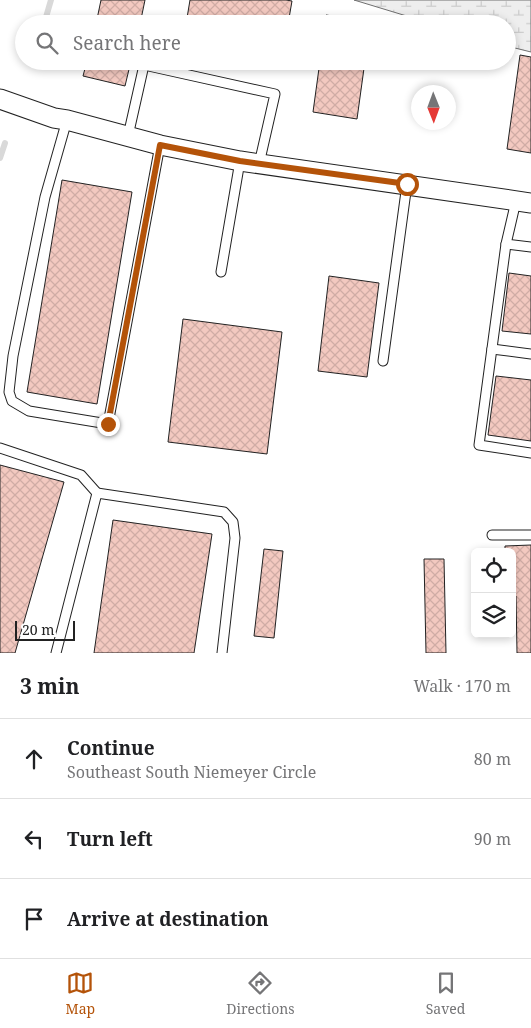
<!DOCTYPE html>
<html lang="en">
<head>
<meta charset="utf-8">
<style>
	:root { --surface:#fff; --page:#f2f2f2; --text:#202124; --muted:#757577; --line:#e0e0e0; --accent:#b45309 }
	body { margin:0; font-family:"Noto Serif",serif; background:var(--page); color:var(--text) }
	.controls { position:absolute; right:15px; bottom:15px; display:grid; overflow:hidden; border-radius:8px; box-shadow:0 2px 8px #0003 }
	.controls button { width:45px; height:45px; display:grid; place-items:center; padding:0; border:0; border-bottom:1px solid var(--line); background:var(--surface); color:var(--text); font:25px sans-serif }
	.compass { position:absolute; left:411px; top:85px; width:45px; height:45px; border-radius:50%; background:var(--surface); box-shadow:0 2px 8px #0003; rotate:179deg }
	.scale { position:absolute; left:15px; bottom:12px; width:60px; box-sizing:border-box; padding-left:5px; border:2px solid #222; border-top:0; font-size:14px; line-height:18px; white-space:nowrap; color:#222; -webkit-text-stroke:4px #fff; paint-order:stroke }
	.stop { position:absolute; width:15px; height:15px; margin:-11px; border:4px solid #b45309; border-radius:50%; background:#fff }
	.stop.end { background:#b45309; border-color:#fff; box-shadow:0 1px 5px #0008 }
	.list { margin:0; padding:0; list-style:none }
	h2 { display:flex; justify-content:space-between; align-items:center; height:65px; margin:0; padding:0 20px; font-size:21px }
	h2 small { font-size:16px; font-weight:400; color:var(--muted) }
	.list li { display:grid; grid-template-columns:32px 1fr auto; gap:15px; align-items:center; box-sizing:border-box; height:80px; padding:0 20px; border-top:1px solid var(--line) }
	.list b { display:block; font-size:19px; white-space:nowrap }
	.list p { margin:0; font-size:16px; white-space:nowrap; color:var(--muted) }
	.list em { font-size:16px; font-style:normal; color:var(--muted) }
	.icon { flex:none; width:28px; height:28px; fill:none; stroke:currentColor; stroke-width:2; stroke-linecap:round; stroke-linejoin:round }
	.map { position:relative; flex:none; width:531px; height:653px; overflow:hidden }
	.search { position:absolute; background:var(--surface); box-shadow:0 2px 8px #0003; left:15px; right:15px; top:15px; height:55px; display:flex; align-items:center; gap:12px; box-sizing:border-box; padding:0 18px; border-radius:28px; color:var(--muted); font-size:19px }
	.sheet { height:305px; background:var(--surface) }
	nav { display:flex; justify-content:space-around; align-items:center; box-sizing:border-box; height:70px; border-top:1px solid var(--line); background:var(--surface); font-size:14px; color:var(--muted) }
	nav a { display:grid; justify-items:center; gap:2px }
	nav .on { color:var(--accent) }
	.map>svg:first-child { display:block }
	.wetland { fill:url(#wetland-marsh); stroke:#6f6f6f }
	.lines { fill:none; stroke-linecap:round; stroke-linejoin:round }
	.stream { stroke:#d9d9d9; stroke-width:6 }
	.building { fill:url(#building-cross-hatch); stroke:#222 }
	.service-casing { stroke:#222; stroke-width:11 }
	.minor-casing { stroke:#222; stroke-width:21 }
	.service { stroke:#fff; stroke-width:9 }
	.minor { stroke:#fff; stroke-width:19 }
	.route { stroke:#b45309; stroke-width:6 }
</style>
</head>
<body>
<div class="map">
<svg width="531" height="653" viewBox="0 0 531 653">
	<defs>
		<pattern id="wetland-marsh" width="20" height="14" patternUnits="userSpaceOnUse" patternTransform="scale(1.25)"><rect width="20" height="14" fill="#eee"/><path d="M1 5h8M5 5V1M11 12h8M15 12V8" fill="none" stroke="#ccc"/></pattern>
		<pattern id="building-cross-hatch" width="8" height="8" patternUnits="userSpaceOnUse" patternTransform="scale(1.25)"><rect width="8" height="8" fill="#f3c9c0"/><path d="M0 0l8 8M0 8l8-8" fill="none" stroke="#d0aca5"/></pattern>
	</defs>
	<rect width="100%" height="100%" fill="#fff"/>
	<polygon class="wetland" points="354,0 531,0 531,52 507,46 507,24 433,24"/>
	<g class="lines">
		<g class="stream">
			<polyline points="44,24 51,0"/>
			<polyline points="32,63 33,61"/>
			<polyline points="0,158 5,143"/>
		</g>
	</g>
	<g class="building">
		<polygon points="101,0 145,0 140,24 96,24"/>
		<polygon points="190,0 286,0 292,1 288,24 186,24"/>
		<polygon points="326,15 371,22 370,24 325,24"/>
		<polygon points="520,55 531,57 531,153 507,149"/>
		<polygon points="87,61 131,61 125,86 83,76"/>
		<polygon points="320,61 365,61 357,119 313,112"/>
		<polygon points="62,180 132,192 97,404 27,392"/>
		<polygon points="509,273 531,276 531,334 502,331"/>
		<polygon points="329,276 379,283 367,377 318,371"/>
		<polygon points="183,319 282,332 267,454 168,442"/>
		<polygon points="496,376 531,380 531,441 488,435"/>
		<polygon points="0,465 64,482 15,653 0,653"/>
		<polygon points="113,520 212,534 194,653 94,653"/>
		<polygon points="531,545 531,653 517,653 516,596 512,596 512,552 505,552 505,546"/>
		<polygon points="264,549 283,551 274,638 254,636"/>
		<polygon points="424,559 444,559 446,653 426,653"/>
	</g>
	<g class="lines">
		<g class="service-casing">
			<g id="service">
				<polyline points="67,120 45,197 13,356 9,392 12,401 29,411 108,424 160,145"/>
				<polyline points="128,136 144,65 275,94 259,164"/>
				<polyline points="516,201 506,244 479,445 531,453"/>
				<polyline points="506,244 531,247"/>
				<polyline points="221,272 240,161"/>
				<polyline points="492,349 531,354"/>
				<polyline points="383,361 407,184"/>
				<polyline points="0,448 81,475 97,493"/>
				<polyline points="492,535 531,535"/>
				<polyline points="56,653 97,493 224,512 233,522 235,538 222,653"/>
			</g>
		</g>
		<g class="minor-casing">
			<polyline id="minor" points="0,99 54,118 67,120 160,145 240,161 531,203"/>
		</g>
		<use href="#service" class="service"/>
		<use href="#minor" class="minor"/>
	</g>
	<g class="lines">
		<polyline class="route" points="108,424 160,145 240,161 407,184"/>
	</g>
</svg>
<div class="controls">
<button><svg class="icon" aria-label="locate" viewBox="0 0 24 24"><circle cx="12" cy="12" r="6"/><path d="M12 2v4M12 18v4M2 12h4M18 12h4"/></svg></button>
<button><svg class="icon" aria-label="layers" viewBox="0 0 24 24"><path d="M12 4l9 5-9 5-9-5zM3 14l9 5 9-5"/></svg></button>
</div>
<svg class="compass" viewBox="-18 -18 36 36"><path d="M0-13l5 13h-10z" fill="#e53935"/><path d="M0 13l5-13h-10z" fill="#757577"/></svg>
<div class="scale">20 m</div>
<div class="stop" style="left:407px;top:184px"></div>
<div class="stop end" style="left:108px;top:424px"></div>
<div class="search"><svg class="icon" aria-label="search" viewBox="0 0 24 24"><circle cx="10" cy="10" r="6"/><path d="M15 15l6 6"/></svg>Search here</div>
</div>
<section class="sheet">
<h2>3 min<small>Walk · 170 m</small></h2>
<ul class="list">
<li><svg class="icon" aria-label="ahead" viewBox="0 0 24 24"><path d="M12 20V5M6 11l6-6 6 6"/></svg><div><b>Continue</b><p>Southeast South Niemeyer Circle</p></div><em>80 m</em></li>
<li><svg class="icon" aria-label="left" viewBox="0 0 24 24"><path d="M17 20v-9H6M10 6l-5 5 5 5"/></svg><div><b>Turn left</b></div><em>90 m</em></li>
<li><svg class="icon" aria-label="arrive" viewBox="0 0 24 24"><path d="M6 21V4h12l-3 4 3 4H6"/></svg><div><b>Arrive at destination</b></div></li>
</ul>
</section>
<nav>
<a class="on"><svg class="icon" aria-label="map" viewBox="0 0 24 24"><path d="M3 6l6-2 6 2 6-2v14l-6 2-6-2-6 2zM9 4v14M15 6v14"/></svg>Map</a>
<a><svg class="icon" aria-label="directions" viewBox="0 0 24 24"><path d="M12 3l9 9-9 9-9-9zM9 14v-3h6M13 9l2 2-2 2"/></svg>Directions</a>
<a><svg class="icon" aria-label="saved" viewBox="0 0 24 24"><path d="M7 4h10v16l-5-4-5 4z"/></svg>Saved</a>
</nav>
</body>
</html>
